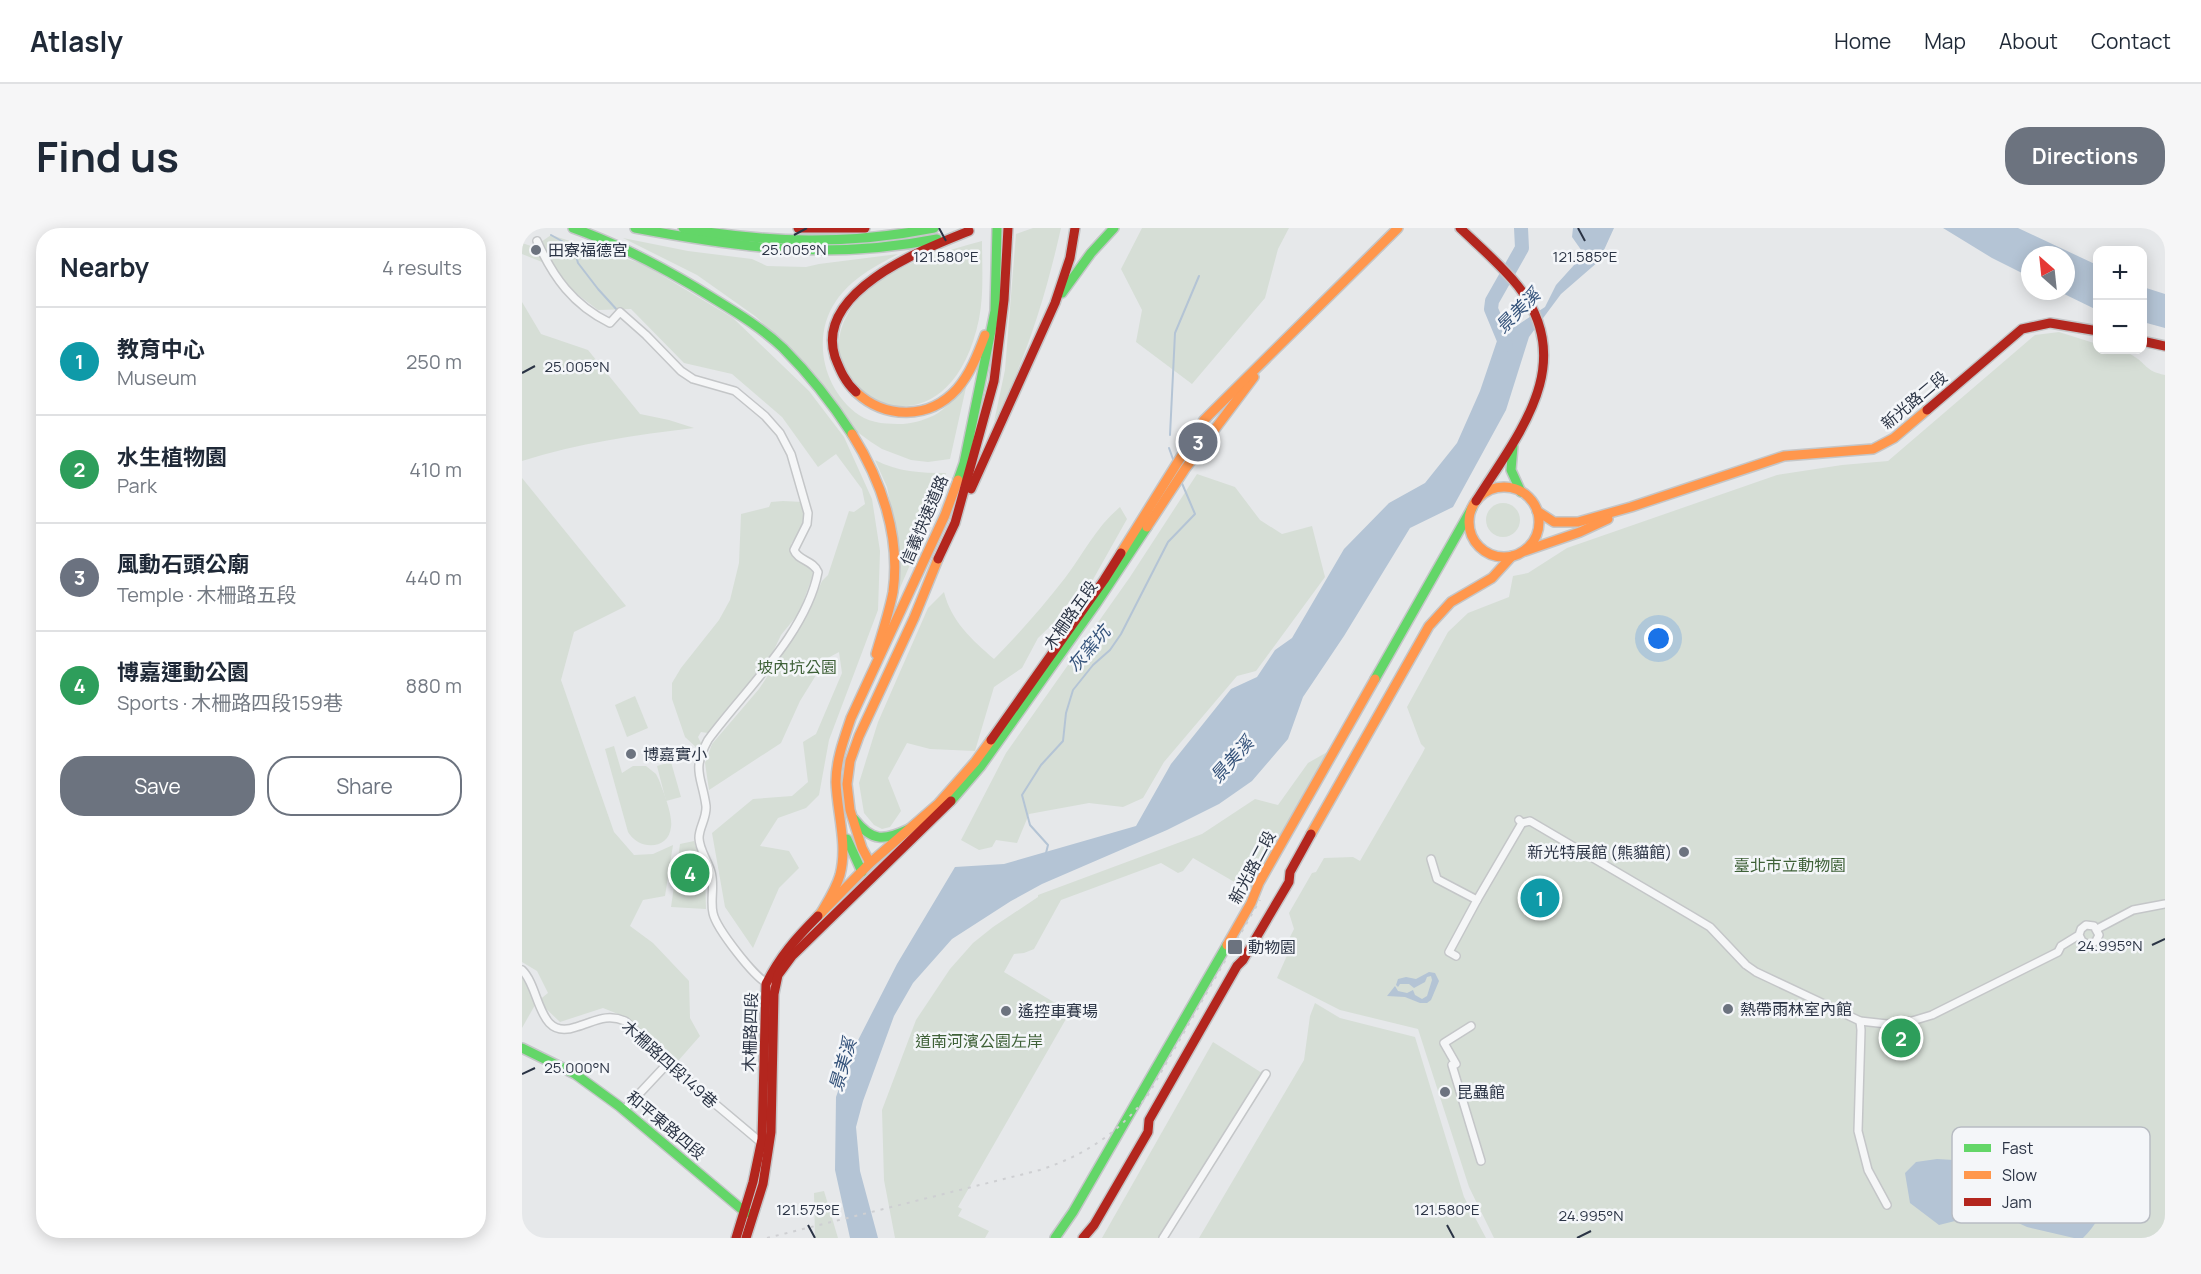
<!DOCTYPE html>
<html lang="en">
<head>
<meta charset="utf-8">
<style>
	:root { --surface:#fff; --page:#f6f6f7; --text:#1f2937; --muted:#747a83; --line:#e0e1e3; --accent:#6c737f }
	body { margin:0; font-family:Manrope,"Noto Sans TC",sans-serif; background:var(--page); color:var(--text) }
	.controls { position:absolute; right:18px; top:18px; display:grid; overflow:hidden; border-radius:12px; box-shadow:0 3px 15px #0003 }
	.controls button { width:54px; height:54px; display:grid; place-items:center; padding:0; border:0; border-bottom:2px solid var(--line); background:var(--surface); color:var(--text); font:30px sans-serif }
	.compass { position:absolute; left:1499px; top:18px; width:54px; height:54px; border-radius:50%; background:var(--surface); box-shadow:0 3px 15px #0003; rotate:333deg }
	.you { position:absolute; left:1137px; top:411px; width:21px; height:21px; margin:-15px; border:4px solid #fff; border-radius:50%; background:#1a73e8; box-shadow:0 0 0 9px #1a73e833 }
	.badge { display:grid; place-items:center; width:39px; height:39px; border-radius:50%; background:var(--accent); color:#fff; font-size:20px; font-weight:700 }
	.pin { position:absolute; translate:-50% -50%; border:3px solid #fff; box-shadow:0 2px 6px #0006 }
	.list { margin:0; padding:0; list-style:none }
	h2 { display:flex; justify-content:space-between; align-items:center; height:78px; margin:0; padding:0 24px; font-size:26px }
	h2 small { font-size:20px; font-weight:400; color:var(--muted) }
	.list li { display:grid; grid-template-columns:39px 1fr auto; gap:18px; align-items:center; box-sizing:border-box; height:108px; padding:0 24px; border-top:2px solid var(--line) }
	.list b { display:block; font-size:22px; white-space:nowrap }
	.list p { margin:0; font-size:20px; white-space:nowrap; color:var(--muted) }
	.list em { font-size:20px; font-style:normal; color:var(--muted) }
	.actions { display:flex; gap:12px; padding:18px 24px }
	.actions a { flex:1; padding:14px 0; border:2px solid var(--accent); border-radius:24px; text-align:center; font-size:21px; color:var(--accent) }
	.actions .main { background:var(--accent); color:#fff }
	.map { position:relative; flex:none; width:1643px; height:1010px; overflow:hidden; border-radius:24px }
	header { display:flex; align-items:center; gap:36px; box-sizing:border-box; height:84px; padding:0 30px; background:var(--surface); border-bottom:2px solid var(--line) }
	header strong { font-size:28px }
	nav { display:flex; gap:33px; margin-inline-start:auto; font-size:21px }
	.intro { display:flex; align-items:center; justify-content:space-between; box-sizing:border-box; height:144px; padding:0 36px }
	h1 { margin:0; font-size:42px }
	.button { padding:15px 27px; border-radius:24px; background:var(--accent); color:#fff; font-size:21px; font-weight:700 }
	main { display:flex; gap:36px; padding:0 36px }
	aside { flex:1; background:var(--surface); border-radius:24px; box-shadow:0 3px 15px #0003 }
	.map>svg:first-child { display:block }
	.green { fill:#d6ded6 }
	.water { fill:#b4c4d5 }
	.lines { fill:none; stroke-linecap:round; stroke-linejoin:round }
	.stream { stroke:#b4c4d5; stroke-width:2 }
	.river { stroke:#b4c4d5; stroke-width:14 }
	.street-casing { stroke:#c4c6c8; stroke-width:10 }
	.fast-casing { stroke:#c4c6c8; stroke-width:12 }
	.slow-casing { stroke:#c4c6c8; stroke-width:12 }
	.jam-casing { stroke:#c4c6c8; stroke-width:12 }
	.street { stroke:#f5f6f7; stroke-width:7 }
	.fast { stroke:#63d668; stroke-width:9 }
	.slow { stroke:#ff974d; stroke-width:9 }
	.jam { stroke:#b3261e; stroke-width:9 }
	.rail { stroke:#cecfd2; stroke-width:2; stroke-dasharray:3 6; stroke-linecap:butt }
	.ticks { fill:none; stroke:#2b3445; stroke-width:2 }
	.poi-dot { fill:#6c737f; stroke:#f4f6f9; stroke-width:2 }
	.labels { text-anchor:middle; stroke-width:5; stroke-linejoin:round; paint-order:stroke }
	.poi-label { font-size:16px; fill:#2b3445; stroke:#f4f6f9; text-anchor:start }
	.street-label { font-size:16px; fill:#2b3445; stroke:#f4f6f9 }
	.park-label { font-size:16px; fill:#3f6138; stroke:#f4f6f9 }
	.water-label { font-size:18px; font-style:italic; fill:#34527a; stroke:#f4f6f9 }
	.key { fill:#f4f6f9; stroke:#b8bcc3; stroke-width:1.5 }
	.key-label { font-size:16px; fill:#2b3445 }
	.ticks-label { font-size:15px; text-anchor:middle; fill:#2b3445; stroke:#f4f6f9; stroke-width:5; stroke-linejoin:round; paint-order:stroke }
</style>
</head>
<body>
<header>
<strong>Atlasly</strong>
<nav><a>Home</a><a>Map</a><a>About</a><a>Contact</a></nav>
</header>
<div class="intro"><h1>Find us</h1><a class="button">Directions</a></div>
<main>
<aside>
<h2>Nearby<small>4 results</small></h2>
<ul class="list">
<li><span class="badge" style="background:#0f9aa8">1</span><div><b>教育中心</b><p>Museum</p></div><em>250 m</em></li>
<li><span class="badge" style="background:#2e9e5b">2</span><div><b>水生植物園</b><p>Park</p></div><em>410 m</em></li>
<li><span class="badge" style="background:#6b7280">3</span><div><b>風動石頭公廟</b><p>Temple · 木柵路五段</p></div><em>440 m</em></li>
<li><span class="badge" style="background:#2e9e5b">4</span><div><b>博嘉運動公園</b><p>Sports · 木柵路四段159巷</p></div><em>880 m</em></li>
</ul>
<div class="actions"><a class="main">Save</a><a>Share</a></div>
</aside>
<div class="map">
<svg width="1643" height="1010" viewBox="0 0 1643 1010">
	<rect width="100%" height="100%" fill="#e6e8ea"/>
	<g class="green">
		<path d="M511,0H539C524,67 504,132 472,194L483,142L494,6Z"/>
		<polygon points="620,0 767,0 756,21 743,70 670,156 614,114 620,82 599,41"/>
		<polygon points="29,7 121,36 211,90 287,163 322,209 350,271 358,323 356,382 307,512 297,567 284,580 256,590 238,618 267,623 277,640 257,660 231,720 203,679 190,605 231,571 270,568 286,554 281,514 294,506 320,445 317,424 304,431 278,473 259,515 187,562 183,535 190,516 237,461 283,391 300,353 306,347 327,283 332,284 343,276 340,261 314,226 296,239 260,189 210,146 162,135 109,81 76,82 51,63 25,36 0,26 0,15 12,19"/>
		<path d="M101,10L166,23L230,31L245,38L284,39L297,36L376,26C352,39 330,50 314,73C289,109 301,162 337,187C350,196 367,196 381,196C392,195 407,191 416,185C427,178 436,165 445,155L428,231L406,234L389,232L360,221L349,214L334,203L273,125L233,88L175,47Z"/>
		<path d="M460,13C460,39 462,66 457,91C421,265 236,140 358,52C389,31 425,23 460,13Z"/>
		<path d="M0,74L19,106L66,122L118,186L147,192L172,200C114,207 56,215 0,233Z"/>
		<path d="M1537,104L1575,116L1576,122C1587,122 1600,121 1610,127C1625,136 1623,143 1643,147V1010H972L947,959L896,801L818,782L755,750L767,723V711L772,701L767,685L790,645L794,644L802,630L831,629L838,633L900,526L903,520L899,516L885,479L926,404L946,385L987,369L991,348L1006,345L1045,320L1255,247L1320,237L1366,233L1513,107Z"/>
		<path d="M353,232C376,244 399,245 424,245L405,297L375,367V309L365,259Z"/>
		<polygon points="675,246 713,259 738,292 760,306 790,298 803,349 734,443 715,448 642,534 621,570 601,579 567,575 507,586 495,615 474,612 470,619 457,622 439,612 484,525 608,349"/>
		<polygon points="0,250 104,378 52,404 39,452 92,604 112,627 131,626 151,617 143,668 121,672 108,698 131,715 167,753 168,790 178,808 156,833 106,790 81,780 38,794 16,773 26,765 15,743 0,734"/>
		<polygon points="261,273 281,274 281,298 269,316 269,323 272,330 290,340 291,347 277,385 259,407 251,424 237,444 186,505 179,504 176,509 179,515 177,522 163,509 150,471 150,455 159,440 197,392 208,372 217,335 219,286 247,279 249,274"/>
		<circle cx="981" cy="292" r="17"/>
		<path d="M598,279L605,291L564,364L516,410L500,440L472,459L453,523L408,521L385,515L366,550L379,583L368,599L360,601L352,597L342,585L337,555L356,494L406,380L422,364C429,393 450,412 472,431C497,406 521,378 543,350C562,325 574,299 598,279Z"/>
		<polygon points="113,468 126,500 105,509 93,477"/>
		<path d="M92,518L100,545L111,538H124L134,546L137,552C141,563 151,587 149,599C147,622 117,623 106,604L83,521Z"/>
		<polygon points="807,523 728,663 671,630 661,643 656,645 639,635 539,672 512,721 502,725 492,726 482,744 548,784 436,979 440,981 436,988 467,1003 463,1010 373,1010 362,952 360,882 394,792 428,741 451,715 471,699 516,669 516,667 680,606 733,571 756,577 786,535"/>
		<polygon points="149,534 159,569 144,573 135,538"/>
		<polygon points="172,613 183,647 184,681 149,679 158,616"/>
		<polygon points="0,747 5,753 13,777 0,800"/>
		<polygon points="793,775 818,790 893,809 942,969 964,1010 677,1010 782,832 788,788"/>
		<polygon points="691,814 740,845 734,858 637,1010 580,1010"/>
		<polygon points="302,963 316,1010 293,1010 292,965"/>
	</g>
	<g class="water">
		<polygon points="1051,0 1092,0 1077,33 1039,66 1007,109 984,182 931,279 888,300 822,408 781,469 766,511 730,553 697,576 645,602 520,656 489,673 430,711 391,755 372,788 341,873 334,899 338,943 356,1010 328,1010 313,942 314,869 329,826 375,736 433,639 482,636 614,598 649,536 709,461 735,449 753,422 770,410 822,321 867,275 903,255 935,215 958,163 978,104 988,102 1023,79 1034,57 1062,26 1050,9"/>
		<polygon points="1421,0 1496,0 1575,37 1575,82 1536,63 1544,63 1544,27 1508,27 1508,49 1470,30"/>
		<polygon points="1621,59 1643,66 1643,100 1621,94"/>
		<polygon points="907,744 913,745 917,753 909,772 905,775 898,775 883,769 865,768 873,758 876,763 885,765 891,762 893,767 900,771 905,768 910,752 909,748 905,749 903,754 892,760 887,756 878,756 876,759 874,757 876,751 884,749 894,751"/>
		<path d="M1415,931L1432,932L1447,945L1512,942L1535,950L1558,948L1583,969C1580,986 1574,997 1561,1010H1552L1505,999L1479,987L1445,990L1417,997L1388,975L1383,945L1394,934Z"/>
	</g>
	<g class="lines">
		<g class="stream">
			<polyline points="29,7 52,20 56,35 76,61 96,83"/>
			<polyline points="648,207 653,105 677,48"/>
			<polyline points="647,220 652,234"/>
			<polyline points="524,625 526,617 508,597 500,567 519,537 541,513 544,485 551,462 571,437 588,422 599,406 646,314 673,286 659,253"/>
		</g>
		<polyline class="river" points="984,117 969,81 970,73 1000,20 999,0"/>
		<g class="street-casing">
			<g id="street">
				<path d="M15,13C31,49 51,77 88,95L98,84L124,107L159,143L171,151L213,163L243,188L258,205L269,226L286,285L285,296L272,322C276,333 291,332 296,344C284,406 222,463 186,512C169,543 180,548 184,578C185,590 177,599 177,610C177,621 186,633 189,644C193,658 188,672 191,685C194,700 234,752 247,756"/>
				<polyline points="997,592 1000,595 1008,593 1168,687 1188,699 1224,737 1234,744 1338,793 1365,796 1390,793 1410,787 1536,724 1539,718 1557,707 1559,701 1564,697 1572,698 1577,707 1574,713 1567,717 1560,713 1557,707"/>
				<polyline points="909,631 915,651 955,672"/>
				<polyline points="1575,701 1611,682 1643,676"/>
				<polyline points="934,728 927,724 955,672 1000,595"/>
				<path d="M0,742C19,760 15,813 54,799C72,794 84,785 103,793L173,859L242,917"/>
				<polyline points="1338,793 1339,802 1336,903 1346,942 1365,977"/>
				<polyline points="949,798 922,815 934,836 930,837 959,933"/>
				<polyline points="102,882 147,834"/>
				<polyline points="641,1010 744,846"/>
			</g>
		</g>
		<g class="fast-casing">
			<g id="fast">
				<path d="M51,0C102,18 148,43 194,72C217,86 241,101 261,120C287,146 310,175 330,206"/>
				<path d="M113,0C220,20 307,32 415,11"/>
				<path d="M161,0C246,15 327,17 412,0"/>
				<polyline points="540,65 569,25 592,0"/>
				<polyline points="991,218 989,242 999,264"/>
				<polyline points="436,252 442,235 473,83 475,0"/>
				<polyline points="853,451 950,280"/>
				<polyline points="429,573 459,538 574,376 625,299"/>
				<path d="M332,591C350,614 362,613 387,601"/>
				<polyline points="325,611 340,644"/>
				<polyline points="0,820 53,846 97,878 223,984 227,985"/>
				<polyline points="533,1010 551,984 705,717"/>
			</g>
		</g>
		<g class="slow-casing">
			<g id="slow">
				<path d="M334,164C363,191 407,192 435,161C448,146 456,126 463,107"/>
				<path d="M330,206C359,252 379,308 371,364C367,385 360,405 354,426"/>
				<circle cx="982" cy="294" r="35"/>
				<polyline points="1015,283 1032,294 1056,294 1109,279 1262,228 1351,221 1372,210 1405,182"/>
				<polyline points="625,299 663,241 732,149"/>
				<polyline points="1003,323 1058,304 1086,291"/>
				<polyline points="599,325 682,192 876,0"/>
				<polyline points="789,606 907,398 929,374 970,350 990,328"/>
				<polyline points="348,635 340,620 328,582 325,556 328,533 337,508 392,390 416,331"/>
				<path d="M299,685C306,673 314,661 318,647C326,616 315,585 314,554C314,532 322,511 329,490L423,287L436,252"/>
				<polyline points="296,688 348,635 416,576 453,534 469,512"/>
				<polyline points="705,717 729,675 737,655 853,451"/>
			</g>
		</g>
		<g class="jam-casing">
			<g id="jam">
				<polyline points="276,0 343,0"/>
				<path d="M938,0C958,19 979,37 996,58C1057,136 996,206 954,273"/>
				<polyline points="1620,113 1643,118"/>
				<path d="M334,164C323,154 318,142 313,129C292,63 402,21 447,3"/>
				<polyline points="1405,182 1500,101 1528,95 1576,103"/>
				<polyline points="449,261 533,75 548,30 553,0"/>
				<polyline points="416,331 433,295 472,153 482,72 486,0"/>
				<polyline points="469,512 582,352 599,325"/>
				<path d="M214,1010L231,954L240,911L244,756C258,728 274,710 296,688"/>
				<polyline points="224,1010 241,956 249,904 252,766 256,747 270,728 429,573"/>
				<polyline points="561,1010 572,997 626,904 627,892 715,738 721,732 767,654 768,644 789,606"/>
			</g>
		</g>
		<use href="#street" class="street"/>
		<use href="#fast" class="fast"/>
		<use href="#slow" class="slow"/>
		<use href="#jam" class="jam"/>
		<path class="rail" d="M245,1010L518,942C563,927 597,905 626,867L738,672"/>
	</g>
	<path class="ticks" d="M417,0L424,13M1056,0L1063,13M272,7L285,0M0,145L13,138M1630,717L1643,711M0,846L13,840M286,997L293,1010M925,997L932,1010M1055,1010L1069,1003"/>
	<g class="poi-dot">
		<circle cx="14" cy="22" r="6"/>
		<circle cx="109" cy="526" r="6"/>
		<circle cx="1162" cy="624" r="6"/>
		<rect x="705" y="711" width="16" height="16" rx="3"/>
		<circle cx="1206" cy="781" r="6"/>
		<circle cx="484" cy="783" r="6"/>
		<circle cx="923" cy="864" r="6"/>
	</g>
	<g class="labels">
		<g class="poi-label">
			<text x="26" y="28">田寮福德宮</text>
			<text x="121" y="532">博嘉實小</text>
			<text x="1150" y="630" text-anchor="end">新光特展館 (熊貓館)</text>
			<text x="726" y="725">動物園</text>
			<text x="1218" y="787">熱帶雨林室內館</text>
			<text x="496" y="789">遙控車賽場</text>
			<text x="935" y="870">昆蟲館</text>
		</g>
		<g class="street-label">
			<text transform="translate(1392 172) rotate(-40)" y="6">新光路二段</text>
			<text transform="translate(402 292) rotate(-67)" y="6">信義快速道路</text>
			<text transform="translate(548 387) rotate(-55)" y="6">木柵路五段</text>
			<text transform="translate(730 639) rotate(-62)" y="6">新光路二段</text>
			<text transform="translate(228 804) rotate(-88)" y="6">木柵路四段</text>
			<text transform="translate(148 836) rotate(42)" y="6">木柵路四段149巷</text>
			<text transform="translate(144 897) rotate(40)" y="6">和平東路四段</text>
		</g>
		<g class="park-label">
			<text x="275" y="445">坡內坑公園</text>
			<text x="1268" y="643">臺北市立動物園</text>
			<text x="457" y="819">道南河濱公園左岸</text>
		</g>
		<g class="water-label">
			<text transform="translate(996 83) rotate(-45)" y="6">景美溪</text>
			<text transform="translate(567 421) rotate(-50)" y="6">灰窯坑</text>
			<text transform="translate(710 532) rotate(-48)" y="6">景美溪</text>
			<text transform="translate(321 837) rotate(-74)" y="6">景美溪</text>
		</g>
	</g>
	<rect x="1430" y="899" width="198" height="96" rx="9" class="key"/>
	<rect x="1442" y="916" width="27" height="8" fill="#63d668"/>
	<rect x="1442" y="943" width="27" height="8" fill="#ff974d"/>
	<rect x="1442" y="970" width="27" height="8" fill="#b3261e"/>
	<g class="key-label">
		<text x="1480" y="926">Fast</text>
		<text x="1480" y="953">Slow</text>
		<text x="1480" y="980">Jam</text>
	</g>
	<g class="ticks-label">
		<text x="272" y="27">25.005°N</text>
		<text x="424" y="34">121.580°E</text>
		<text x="1063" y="34">121.585°E</text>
		<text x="55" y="144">25.005°N</text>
		<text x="1588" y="723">24.995°N</text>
		<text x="55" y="845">25.000°N</text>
		<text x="286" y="987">121.575°E</text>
		<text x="925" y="987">121.580°E</text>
		<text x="1069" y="993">24.995°N</text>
	</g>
</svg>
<div class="controls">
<button>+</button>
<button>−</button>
</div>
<svg class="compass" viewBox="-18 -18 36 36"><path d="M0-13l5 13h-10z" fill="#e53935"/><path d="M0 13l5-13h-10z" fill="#747a83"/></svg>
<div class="you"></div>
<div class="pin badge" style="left:1018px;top:670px;background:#0f9aa8">1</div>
<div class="pin badge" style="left:1379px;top:810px;background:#2e9e5b">2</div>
<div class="pin badge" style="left:676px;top:214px;background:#6b7280">3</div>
<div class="pin badge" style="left:168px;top:645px;background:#2e9e5b">4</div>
</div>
</main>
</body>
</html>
